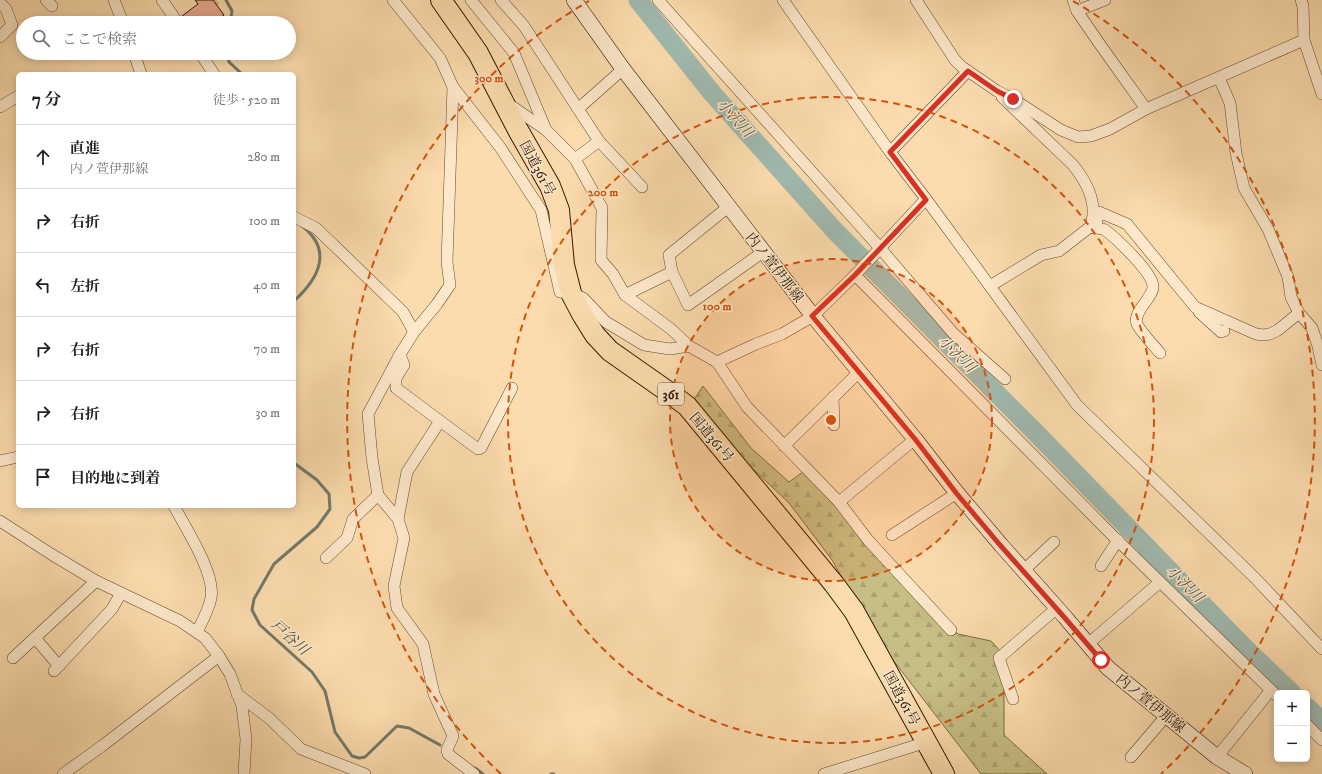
<!DOCTYPE html>
<html lang="ja">
<head>
<meta charset="utf-8">
<style>
	:root { --surface:#fff; --page:#f6f6f6; --text:#222; --muted:#767676; --line:#e0e0e0 }
	body { margin:0; font-family:"IM FELL DW Pica","Noto Serif JP",serif; background:var(--page); color:var(--text) }
	.controls { position:absolute; right:12px; bottom:12px; display:grid; overflow:hidden; border-radius:6px; box-shadow:0 2px 10px #0003 }
	.controls button { width:36px; height:36px; display:grid; place-items:center; padding:0; border:0; border-bottom:1px solid var(--line); background:var(--surface); color:var(--text); font:20px sans-serif }
	.stop { position:absolute; width:12px; height:12px; margin:-9px; border:3px solid #d93025; border-radius:50%; background:#fff }
	.stop.end { background:#d93025; border-color:#fff; box-shadow:0 1px 4px #0008 }
	.list { margin:0; padding:0; list-style:none }
	h2 { display:flex; justify-content:space-between; align-items:center; height:52px; margin:0; padding:0 16px; font-size:17px }
	h2 small { font-size:13px; font-weight:400; color:var(--muted) }
	.list li { display:grid; grid-template-columns:26px 1fr auto; gap:12px; align-items:center; box-sizing:border-box; height:64px; padding:0 16px; border-top:1px solid var(--line) }
	.list b { display:block; font-size:15px; white-space:nowrap }
	.list p { margin:0; font-size:13px; white-space:nowrap; color:var(--muted) }
	.list em { font-size:13px; font-style:normal; color:var(--muted) }
	.icon { flex:none; width:22px; height:22px; fill:none; stroke:currentColor; stroke-width:2; stroke-linecap:round; stroke-linejoin:round }
	.map { position:relative; flex:none; width:1322px; height:774px; overflow:hidden }
	.search { position:absolute; background:var(--surface); box-shadow:0 2px 10px #0003; left:16px; top:16px; width:280px; height:44px; display:flex; align-items:center; gap:10px; box-sizing:border-box; padding:0 14px; border-radius:22px; color:var(--muted); font-size:15px }
	.panel { position:absolute; background:var(--surface); box-shadow:0 2px 10px #0003; left:16px; top:72px; width:280px; height:436px; border-radius:6px }
	.map>svg:first-child { display:block }
	.forest { fill:url(#forest-firs); stroke:#7a6b44 }
	.shadow { fill:#0003 }
	.lines { fill:none; stroke-linecap:round; stroke-linejoin:round }
	.stream { stroke:#72796a; stroke-width:3 }
	.river { stroke:#a0bab0; stroke-width:19 }
	.building { fill:#eaab8f; stroke:#2e1802 }
	.street-casing { stroke:#62492d; stroke-width:12 }
	.secondary-casing { stroke:#2e1802; stroke-width:16 }
	.highway-casing { stroke:#2e1802; stroke-width:22 }
	.street { stroke:#fde8ca; stroke-width:11 }
	.secondary { stroke:#fde8ca; stroke-width:15 }
	.highway { stroke:#fcdcae; stroke-width:20 }
	.route { stroke:#d93025; stroke-width:5 }
	.ring { fill:none; stroke:#d5520b; stroke-width:2; stroke-dasharray:7 5 }
	.labels { text-anchor:middle; stroke-width:3; stroke-linejoin:round; paint-order:stroke }
	.shield { fill:#fde8ca; stroke:#6c563e; stroke-width:1 }
	.shield-label { font-size:13px; font-weight:bold; fill:#2e1802 }
	.street-label { font-size:14px; fill:#2e1802; stroke:#fde8ca }
	.water-label { font-size:15px; font-style:italic; fill:#56513f; stroke:#fde8ca }
	.centre { fill:#d5520b; stroke:#fde8ca; stroke-width:2 }
	.ring-label { font-size:12px; text-anchor:middle; font-weight:bold; fill:#d5520b; stroke:#fde8ca; stroke-width:3; stroke-linejoin:round; paint-order:stroke }
</style>
</head>
<body>
<div class="map">
<svg width="1322" height="774" viewBox="0 0 1322 774">
	<defs>
		<pattern id="forest-firs" width="22" height="20" patternUnits="userSpaceOnUse"><rect width="22" height="20" fill="#c6be85"/><path d="M5 1l3.5 6h-7zM16 11l3.5 6h-7z" fill="#aaa371"/></pattern>
	</defs>
	<rect width="100%" height="100%" fill="#fcdcae"/>
	<filter id="stains"><feTurbulence type="fractalNoise" baseFrequency=".005" numOctaves="4"/><feColorMatrix values="0 0 0 0 .2 0 0 0 0 .09 0 0 0 0 .02 0 0 0 .5 -.17"/></filter>
	<radialGradient id="worn" r=".72"><stop offset=".6" stop-color="#630" stop-opacity="0"/><stop offset="1" stop-color="#630" stop-opacity=".3"/></radialGradient>
	<polygon class="forest" points="703,386 751,448 789,482 803,472 820,481 875,555 958,634 991,641 1004,655 1004,735 1047,774 981,774 876,638 832,560 789,503 715,433 693,401"/>
	<polygon class="shadow" points="197,0 216,0 219,4 217,6 226,18 220,23 186,23 200,3"/>
	<g class="lines">
		<g class="stream">
			<polyline points="226,0 232,11 230,23"/>
			<polyline points="227,53 229,62 242,74"/>
			<path d="M294,301C318,279 334,251 302,226"/>
			<polyline points="294,463 317,480 329,494 330,509 317,527 274,564 254,599 252,610 260,625 312,672 325,691 335,732 352,756 359,758 365,757 397,726 409,728 440,745"/>
			<polyline points="475,768 483,774"/>
			<polyline points="551,774 554,774"/>
		</g>
		<g class="river">
			<polyline points="638,0 712,93 834,230 1040,437 1245,648 1292,693"/>
			<polyline points="1307,707 1322,721"/>
		</g>
	</g>
	<polygon class="building" points="195,0 213,0 224,15 213,23 185,23 182,16 198,4"/>
	<g class="lines">
		<g class="street-casing">
			<g id="street">
				<polyline points="46,0 52,6"/>
				<polyline points="114,0 123,23"/>
				<polyline points="162,0 178,23"/>
				<polyline points="393,0 440,58 453,87 500,147 541,210 560,292 571,293 583,298 606,322 644,345 670,349 689,346 717,362 756,344 782,334 813,316 855,275 926,199"/>
				<polyline points="471,0 514,53 546,130"/>
				<polyline points="501,0 524,26 599,141 642,187"/>
				<polyline points="658,0 880,248 953,333 1005,379"/>
				<polyline points="783,0 890,152 926,199 1077,405 1255,578 1322,649"/>
				<polyline points="916,0 955,60 962,67 997,91 1013,99 1061,130 1078,137 1091,136 1110,129 1146,109 1304,40"/>
				<polyline points="1073,0 1077,11 1099,43 1146,109"/>
				<polyline points="1301,0 1303,6 1304,40 1322,94"/>
				<polyline points="0,3 6,9 12,25 0,37"/>
				<polyline points="1077,11 1105,0"/>
				<polyline points="134,53 141,74"/>
				<polyline points="200,53 214,74"/>
				<polyline points="1219,78 1230,103 1236,153 1244,188 1268,229 1288,277 1291,297 1299,313 1312,328 1318,346 1322,365"/>
				<polyline points="453,87 447,262 450,285 437,304 414,332 399,356 368,414 372,458 378,495 398,519 404,538 394,586 397,608 423,644 434,694 453,736 447,750 448,754 474,774"/>
				<path d="M1002,97L1073,165C1085,180 1097,200 1092,221"/>
				<polyline points="508,105 513,107 546,130 575,159 602,208 601,260 613,274 625,295 671,329 689,346"/>
				<polyline points="0,107 18,96"/>
				<polyline points="578,109 623,69"/>
				<polyline points="890,152 968,71"/>
				<polyline points="575,159 599,141"/>
				<polyline points="294,217 316,228 403,312 414,332"/>
				<polyline points="1095,228 1099,212 1127,224 1195,307 1256,334 1263,335 1270,334 1278,330 1299,313"/>
				<polyline points="672,272 669,255 728,207"/>
				<polyline points="855,275 1113,536 1277,696"/>
				<path d="M990,286L1041,255L1059,251L1090,227C1095,228 1101,228 1105,230C1116,238 1152,272 1153,286C1154,297 1132,312 1137,324C1140,331 1155,347 1160,353"/>
				<polyline points="625,295 672,272 688,305 763,252"/>
				<polyline points="1199,312 1221,332 1224,331"/>
				<polyline points="717,362 747,407 839,502 868,540 951,630"/>
				<polyline points="833,397 834,425"/>
				<polyline points="440,421 478,449 481,448 512,388"/>
				<polyline points="784,446 859,372"/>
				<polyline points="0,461 18,457"/>
				<polyline points="839,502 915,439"/>
				<path d="M174,506C185,527 216,574 211,598C209,609 202,622 197,632"/>
				<polyline points="398,519 407,472 440,421 396,388 396,378 404,365 401,357 399,356"/>
				<polyline points="0,521 51,554 96,581 180,621 205,638 219,656 230,674 242,706 246,739 244,774"/>
				<polyline points="892,535 957,493"/>
				<polyline points="326,558 347,538 353,519 378,495"/>
				<polyline points="1101,566 1118,540"/>
				<polyline points="1023,571 1054,542"/>
				<polyline points="35,638 59,666"/>
				<polyline points="1088,644 1160,582"/>
				<polyline points="13,658 96,581"/>
				<polyline points="54,671 112,609 121,593"/>
				<polyline points="237,694 269,718 301,749 365,774"/>
				<polyline points="1013,699 999,658 1057,608"/>
				<polyline points="1307,725 1322,740"/>
				<polyline points="1131,757 1166,716"/>
				<polyline points="1217,757 1271,690"/>
				<polyline points="63,774 102,746 219,656"/>
				<polyline points="824,774 927,742"/>
			</g>
		</g>
		<g class="secondary-casing">
			<polyline id="secondary" points="574,0 623,69 813,316 915,439 957,493 1001,545 1065,617 1108,668 1217,757 1245,774"/>
		</g>
		<g class="highway-casing">
			<polyline id="highway" points="441,0 478,53 518,130 550,186 559,210 564,265 571,293 582,314 595,335 610,351 667,391 687,406 834,584 854,611 944,774"/>
		</g>
		<use href="#street" class="street"/>
		<use href="#secondary" class="secondary"/>
		<use href="#highway" class="highway"/>
	</g>
	<g class="lines">
		<polyline class="route" points="1013,99 997,91 968,71 890,152 926,200 855,275 812,316 915,439 957,494 1000,545 1064,617 1101,660"/>
	</g>
	<circle cx="831" cy="420" r="161" fill="#d5520b" fill-opacity=".12"/>
	<g class="ring">
		<circle cx="831" cy="420" r="161"/>
		<circle cx="831" cy="420" r="323"/>
		<path d="M501 774A484 484 0 0 1 589 1M1073 1A484 484 0 0 1 1161 774"/>
	</g>
	<g class="labels">
		<rect class="shield" x="658" y="383" width="26" height="22" rx="3"/>
		<g class="shield-label">
			<text x="671" y="399">361</text>
		</g>
		<g class="street-label">
			<text transform="translate(538 168) rotate(62)" y="5">国道361号</text>
			<text transform="translate(775 267) rotate(52)" y="5">内ノ萱伊那線</text>
			<text transform="translate(712 437) rotate(50)" y="5">国道361号</text>
			<text transform="translate(902 698) rotate(61)" y="5">国道361号</text>
			<text transform="translate(1151 703) rotate(39)" y="5">内ノ萱伊那線</text>
		</g>
		<g class="water-label">
			<text transform="translate(735 118) rotate(48)" y="5">小沢川</text>
			<text transform="translate(957 354) rotate(45)" y="5">小沢川</text>
			<text transform="translate(1185 584) rotate(45)" y="5">小沢川</text>
			<text transform="translate(290 637) rotate(42)" y="5">戸谷川</text>
		</g>
	</g>
	<circle cx="831" cy="420" r="6" class="centre"/>
	<g class="ring-label">
		<text x="489" y="82">300 m</text>
		<text x="603" y="196">200 m</text>
		<text x="717" y="310">100 m</text>
	</g>
	<rect width="100%" height="100%" filter="url(#stains)"/>
	<rect width="100%" height="100%" fill="url(#worn)"/>
</svg>
<div class="controls">
<button>+</button>
<button>−</button>
</div>
<div class="stop" style="left:1101px;top:660px"></div>
<div class="stop end" style="left:1013px;top:99px"></div>
<div class="search"><svg class="icon" aria-label="search" viewBox="0 0 24 24"><circle cx="10" cy="10" r="6"/><path d="M15 15l6 6"/></svg>ここで検索</div>
<section class="panel">
<h2>7 分<small>徒歩 · 520 m</small></h2>
<ul class="list">
<li><svg class="icon" aria-label="ahead" viewBox="0 0 24 24"><path d="M12 20V5M6 11l6-6 6 6"/></svg><div><b>直進</b><p>内ノ萱伊那線</p></div><em>280 m</em></li>
<li><svg class="icon" aria-label="right" viewBox="0 0 24 24"><path d="M7 20v-9h11M14 6l5 5-5 5"/></svg><div><b>右折</b></div><em>100 m</em></li>
<li><svg class="icon" aria-label="left" viewBox="0 0 24 24"><path d="M17 20v-9H6M10 6l-5 5 5 5"/></svg><div><b>左折</b></div><em>40 m</em></li>
<li><svg class="icon" aria-label="right" viewBox="0 0 24 24"><path d="M7 20v-9h11M14 6l5 5-5 5"/></svg><div><b>右折</b></div><em>70 m</em></li>
<li><svg class="icon" aria-label="right" viewBox="0 0 24 24"><path d="M7 20v-9h11M14 6l5 5-5 5"/></svg><div><b>右折</b></div><em>30 m</em></li>
<li><svg class="icon" aria-label="arrive" viewBox="0 0 24 24"><path d="M6 21V4h12l-3 4 3 4H6"/></svg><div><b>目的地に到着</b></div></li>
</ul>
</section>
</div>
</body>
</html>
